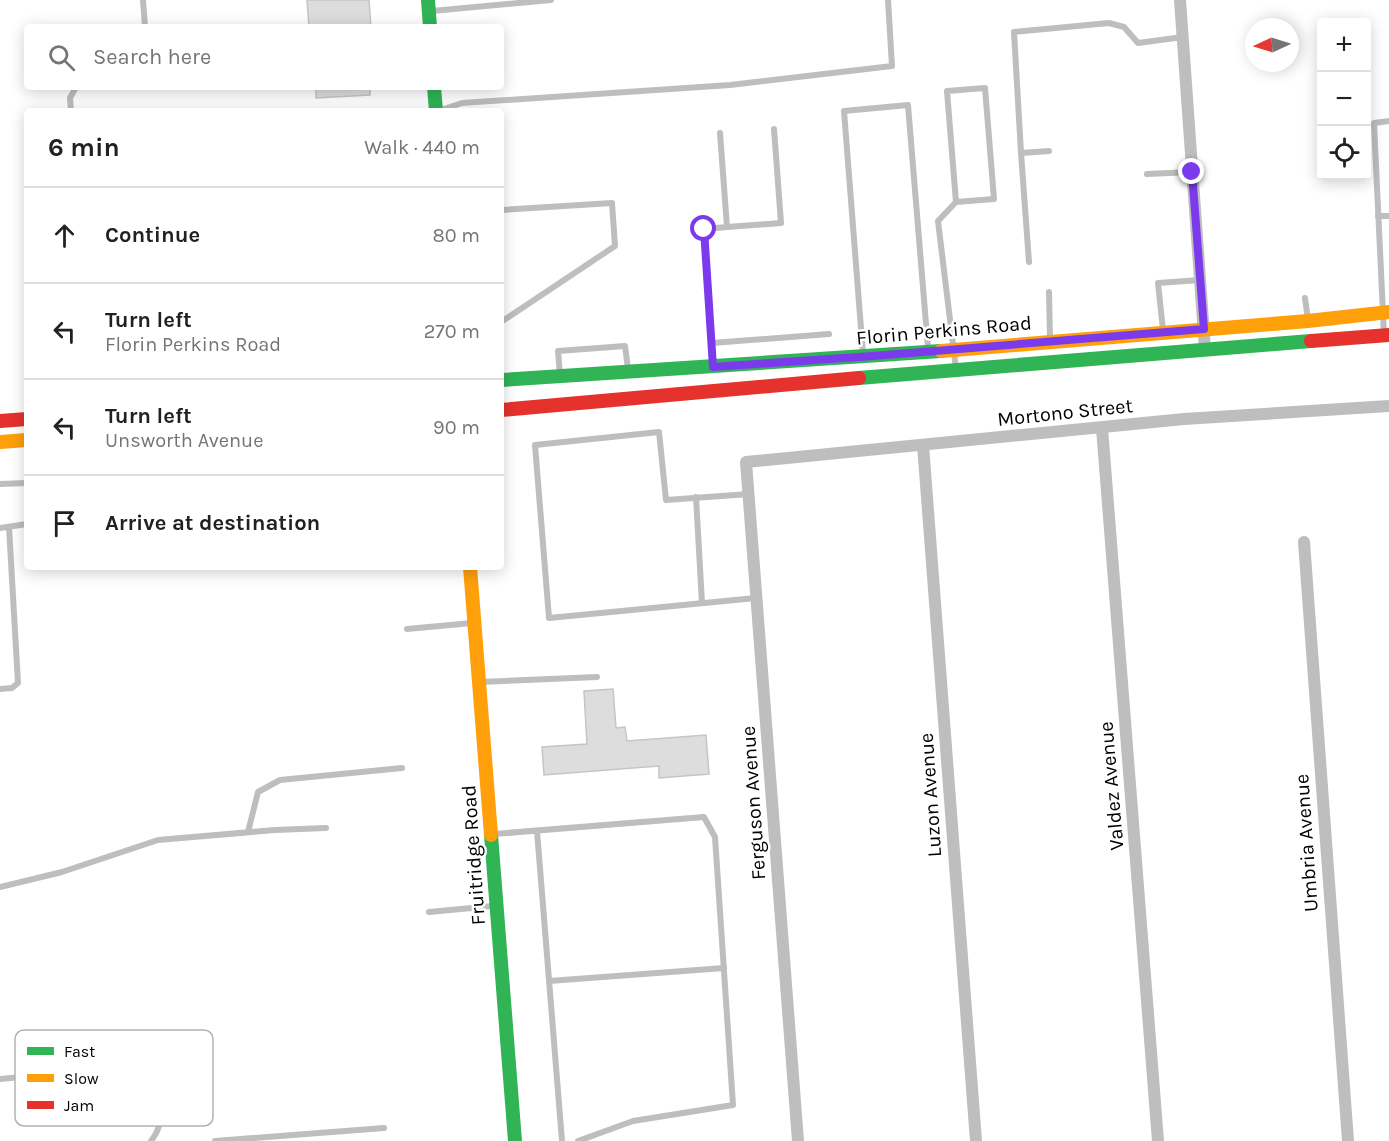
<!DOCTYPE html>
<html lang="en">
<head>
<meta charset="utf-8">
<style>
	:root { --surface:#fff; --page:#f6f6f6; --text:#202124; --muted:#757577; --line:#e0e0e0 }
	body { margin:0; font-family:Karla,sans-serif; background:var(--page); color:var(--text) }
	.controls { position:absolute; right:18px; top:18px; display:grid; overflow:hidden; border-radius:6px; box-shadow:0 3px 15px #0003 }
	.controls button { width:54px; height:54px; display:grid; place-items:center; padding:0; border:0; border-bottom:2px solid var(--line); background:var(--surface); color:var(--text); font:30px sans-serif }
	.compass { position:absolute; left:1245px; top:18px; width:54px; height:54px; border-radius:50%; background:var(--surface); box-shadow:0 3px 15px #0003; rotate:266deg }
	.stop { position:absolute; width:18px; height:18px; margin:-14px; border:4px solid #7c3aed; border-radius:50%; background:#fff }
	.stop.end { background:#7c3aed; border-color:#fff; box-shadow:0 2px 6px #0008 }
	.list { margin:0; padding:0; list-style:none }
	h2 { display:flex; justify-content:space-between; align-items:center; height:78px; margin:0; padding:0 24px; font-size:26px }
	h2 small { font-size:20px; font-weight:400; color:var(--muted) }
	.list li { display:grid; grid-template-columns:39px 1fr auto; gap:18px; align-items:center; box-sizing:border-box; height:96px; padding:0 24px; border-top:2px solid var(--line) }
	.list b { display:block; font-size:22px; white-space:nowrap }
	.list p { margin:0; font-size:20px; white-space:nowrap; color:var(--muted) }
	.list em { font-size:20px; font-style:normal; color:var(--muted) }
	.icon { flex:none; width:33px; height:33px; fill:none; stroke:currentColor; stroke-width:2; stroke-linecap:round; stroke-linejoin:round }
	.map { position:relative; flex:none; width:1389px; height:1141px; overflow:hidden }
	.search { position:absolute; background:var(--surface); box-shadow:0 3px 15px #0003; left:24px; top:24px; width:480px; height:66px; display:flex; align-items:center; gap:15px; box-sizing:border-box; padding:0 21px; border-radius:6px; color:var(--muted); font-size:22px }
	.panel { position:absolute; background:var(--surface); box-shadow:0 3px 15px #0003; left:24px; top:108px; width:480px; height:462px; border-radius:6px }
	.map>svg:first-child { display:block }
	.building { fill:#ddd; stroke:#c5c5c5; stroke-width:1.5 }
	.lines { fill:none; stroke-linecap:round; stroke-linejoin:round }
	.lane { stroke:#bebebe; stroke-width:6 }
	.street { stroke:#bebebe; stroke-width:12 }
	.fast { stroke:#30b455; stroke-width:14 }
	.slow { stroke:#ff9f0a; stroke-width:14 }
	.jam { stroke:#e5322d; stroke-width:14 }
	.route { stroke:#7c3aed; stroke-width:8 }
	.labels { text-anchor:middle; stroke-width:5; stroke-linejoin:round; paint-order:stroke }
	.street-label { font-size:20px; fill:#000; stroke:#fff }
	.key { fill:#fff; stroke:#b2b2b2; stroke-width:1.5 }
	.key-label { font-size:16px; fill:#000 }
</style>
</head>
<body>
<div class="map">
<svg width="1389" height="1141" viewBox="0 0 1389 1141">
	<rect width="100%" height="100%" fill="#fff"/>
	<g class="building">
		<polygon points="307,0 369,0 371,27 309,27"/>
		<polygon points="316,87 370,87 370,95 316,98"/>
		<polygon points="613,689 616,728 625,727 627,741 706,735 709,774 659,778 659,766 544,775 542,747 587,744 584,691"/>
	</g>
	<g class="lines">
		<g class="lane">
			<polyline points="143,0 145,27"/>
			<polyline points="432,11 551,0"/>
			<polygon points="985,88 994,199 956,202 947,91"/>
			<polyline points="71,111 70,98 76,87"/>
			<polyline points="438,111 462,103 730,85 892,66 888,0"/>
			<polyline points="1049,151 1021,153 1014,32 1109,23 1124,27 1138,43 1183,37"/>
			<polyline points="1021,153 1029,262"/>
			<polyline points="1147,174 1192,172"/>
			<polyline points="501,210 612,203 615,246 501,322"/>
			<polyline points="1378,216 1389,216"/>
			<polyline points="727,227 781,223 774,129"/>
			<polyline points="1049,292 1050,339"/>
			<polyline points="1305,298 1308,320"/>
			<polyline points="1163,330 1158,283 1200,280"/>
			<polyline points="1384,335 1374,123 1389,121"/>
			<polyline points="712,343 704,229 727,227 720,133"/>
			<polyline points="863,354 844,111 908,105 928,348"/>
			<polyline points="712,363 712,343 829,334"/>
			<polyline points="956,369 938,221 956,202"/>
			<polyline points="560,375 558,351 625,346 628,369"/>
			<polyline points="0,484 27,483"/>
			<polyline points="749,494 666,500 659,432 535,445 549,618 756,598"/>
			<polyline points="696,497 702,603"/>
			<polyline points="0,528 27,524"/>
			<polyline points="407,629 472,623"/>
			<polyline points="480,682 597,677"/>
			<polyline points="0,689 12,688 18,683 9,527"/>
			<polyline points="537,831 562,1141"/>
			<polyline points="248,832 258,792 280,780 402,768"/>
			<polyline points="494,834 704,817 715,837 733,1105 633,1121 578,1141"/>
			<polyline points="0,887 62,872 158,840 275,830 326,828"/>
			<polyline points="429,912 493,906"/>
			<polyline points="549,981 724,968"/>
			<path d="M0,1079L162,1064C165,1088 167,1121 151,1141"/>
			<polyline points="215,1141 384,1128"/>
		</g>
		<g class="street">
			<polyline points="1180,0 1205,349"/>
			<polyline points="1102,428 1158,1141"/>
			<polyline points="923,445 976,1141"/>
			<polyline points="1304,542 1348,1141"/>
			<polyline points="798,1141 746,462 1184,419 1389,406"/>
		</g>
		<g class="fast">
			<polyline points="428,0 430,27"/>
			<polyline points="434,87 436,111"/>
			<polyline points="859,378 1311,341"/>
			<polyline points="501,380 941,351"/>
			<polyline points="491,835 515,1141"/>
		</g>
		<g class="slow">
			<polyline points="941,351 1308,321 1389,312"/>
			<polyline points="0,442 27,440"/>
			<polyline points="470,567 491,835"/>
		</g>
		<g class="jam">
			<polyline points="1311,341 1389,335"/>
			<polyline points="501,410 859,378"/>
			<polyline points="0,421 27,419"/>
		</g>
	</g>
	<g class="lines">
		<polyline class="route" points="704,229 713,367 873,356 1204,329 1192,172"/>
	</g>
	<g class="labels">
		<g class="street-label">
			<text transform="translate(944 330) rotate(-5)" y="7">Florin Perkins Road</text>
			<text transform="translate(1065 412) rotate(-6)" y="7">Mortono Street</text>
			<text transform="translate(1111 786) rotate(-95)" y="7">Valdez Avenue</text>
			<text transform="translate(930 795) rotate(-94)" y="7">Luzon Avenue</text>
			<text transform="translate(753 803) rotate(-94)" y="7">Ferguson Avenue</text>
			<text transform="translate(1306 843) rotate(-94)" y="7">Umbria Avenue</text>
			<text transform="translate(473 855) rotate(-94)" y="7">Fruitridge Road</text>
		</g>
	</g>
	<rect x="15" y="1030" width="198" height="96" rx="9" class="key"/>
	<rect x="27" y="1047" width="27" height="8" fill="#30b455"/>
	<rect x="27" y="1074" width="27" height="8" fill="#ff9f0a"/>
	<rect x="27" y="1101" width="27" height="8" fill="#e5322d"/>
	<g class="key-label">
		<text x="64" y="1057">Fast</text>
		<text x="64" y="1084">Slow</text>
		<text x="64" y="1111">Jam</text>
	</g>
</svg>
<div class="controls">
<button>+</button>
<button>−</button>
<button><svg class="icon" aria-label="locate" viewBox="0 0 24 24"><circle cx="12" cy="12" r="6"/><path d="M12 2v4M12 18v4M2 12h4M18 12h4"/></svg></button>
</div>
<svg class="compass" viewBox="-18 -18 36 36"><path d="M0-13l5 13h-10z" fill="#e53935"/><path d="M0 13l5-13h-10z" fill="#757577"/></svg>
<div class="stop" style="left:704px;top:229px"></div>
<div class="stop end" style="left:1192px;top:172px"></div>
<div class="search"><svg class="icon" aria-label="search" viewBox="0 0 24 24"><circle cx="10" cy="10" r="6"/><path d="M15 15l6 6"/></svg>Search here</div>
<section class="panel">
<h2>6 min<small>Walk · 440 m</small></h2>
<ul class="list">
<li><svg class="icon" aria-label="ahead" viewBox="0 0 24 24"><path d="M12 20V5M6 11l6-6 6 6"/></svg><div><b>Continue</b></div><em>80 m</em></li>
<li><svg class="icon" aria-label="left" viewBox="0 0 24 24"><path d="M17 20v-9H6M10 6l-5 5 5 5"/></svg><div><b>Turn left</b><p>Florin Perkins Road</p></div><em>270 m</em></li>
<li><svg class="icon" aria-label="left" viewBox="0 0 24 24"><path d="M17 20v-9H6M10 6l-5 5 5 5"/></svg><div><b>Turn left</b><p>Unsworth Avenue</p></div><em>90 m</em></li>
<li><svg class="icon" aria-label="arrive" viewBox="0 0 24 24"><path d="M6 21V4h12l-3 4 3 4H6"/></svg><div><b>Arrive at destination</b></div></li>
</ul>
</section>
</div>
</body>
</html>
